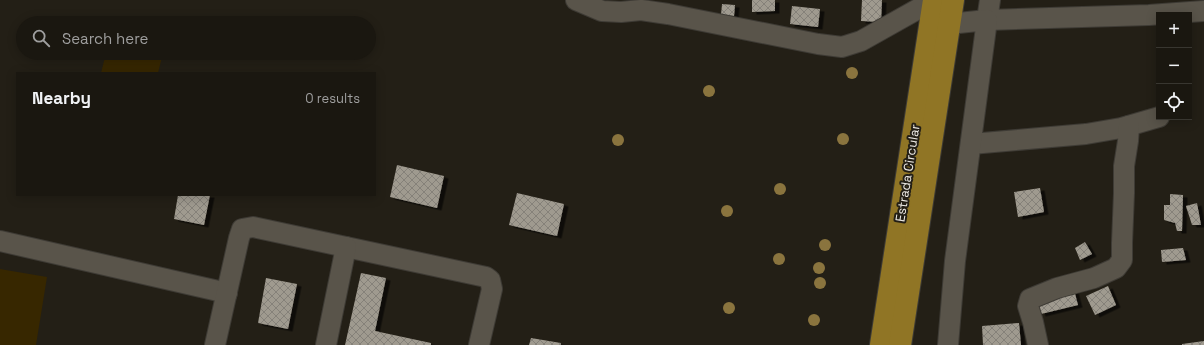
<!DOCTYPE html>
<html lang="en">
<head>
<meta charset="utf-8">
<style>
	:root { --surface:#1a1710; --page:#232019; --text:#f1f3f6; --muted:#9f9f9f; --line:#383630 }
	body { margin:0; font-family:"Space Grotesk",sans-serif; background:var(--page); color:var(--text) }
	.controls { position:absolute; right:12px; top:12px; display:grid; overflow:hidden; border-radius:0px; box-shadow:0 2px 10px #0003 }
	.controls button { width:36px; height:36px; display:grid; place-items:center; padding:0; border:0; border-bottom:1px solid var(--line); background:var(--surface); color:var(--text); font:20px sans-serif }
	.list { margin:0; padding:0; list-style:none }
	h2 { display:flex; justify-content:space-between; align-items:center; height:52px; margin:0; padding:0 16px; font-size:17px }
	h2 small { font-size:13px; font-weight:400; color:var(--muted) }
	.icon { flex:none; width:22px; height:22px; fill:none; stroke:currentColor; stroke-width:2; stroke-linecap:round; stroke-linejoin:round }
	.map { position:relative; flex:none; width:1204px; height:345px; overflow:hidden }
	.search { position:absolute; background:var(--surface); box-shadow:0 2px 10px #0003; left:16px; top:16px; width:360px; height:44px; display:flex; align-items:center; gap:10px; box-sizing:border-box; padding:0 14px; border-radius:22px; color:var(--muted); font-size:15px }
	.panel { position:absolute; background:var(--surface); box-shadow:0 2px 10px #0003; left:16px; top:72px; width:360px; height:124px; border-radius:0px }
	.map>svg:first-child { display:block }
	.green { fill:#372700 }
	.building { fill:url(#building-cross-hatch); filter:url(#shadow) }
	.lines { fill:none; stroke-linecap:round; stroke-linejoin:round }
	.minor-casing { stroke:#3e3b35; stroke-width:22 }
	.major-casing { stroke:#3e3b35; stroke-width:24 }
	.minor { stroke:#59544a; stroke-width:20 }
	.major { stroke:#907525; stroke-width:22 }
	.tree { fill:#8a743e }
	.labels { text-anchor:middle; stroke-width:4; stroke-linejoin:round; paint-order:stroke }
	.street-label { font-size:13px; fill:#eeebe5; stroke:#231f16 }
</style>
</head>
<body>
<div class="map">
<svg width="1204" height="345" viewBox="0 0 1204 345">
	<defs>
		<pattern id="building-cross-hatch" width="8" height="8" patternUnits="userSpaceOnUse"><rect width="8" height="8" fill="#9f9a8f"/><path d="M0 0l8 8M0 8l8-8" fill="none" stroke="#858179"/></pattern>
		<filter id="shadow"><feDropShadow dx="4.5" dy="2.5" stdDeviation="0" flood-color="#0009"/></filter>
	</defs>
	<rect width="100%" height="100%" fill="#231f16"/>
	<g class="green">
		<polygon points="106,53 163,53 158,73 101,73"/>
		<polygon points="0,269 47,277 36,345 0,345"/>
	</g>
	<g class="building">
		<polygon points="752,0 775,0 775,11 752,12"/>
		<polygon points="862,0 882,0 881,22 861,21"/>
		<polygon points="722,4 735,5 734,16 721,15"/>
		<polygon points="792,6 820,9 818,27 790,24"/>
		<polygon points="397,165 444,176 437,208 390,197"/>
		<polygon points="1040,188 1044,212 1018,217 1014,192"/>
		<polygon points="517,193 564,204 557,236 509,225"/>
		<polygon points="1170,194 1183,195 1182,231 1177,231 1175,223 1164,220 1164,205 1170,205"/>
		<polygon points="178,195 210,195 204,225 174,219"/>
		<polygon points="1197,203 1201,225 1192,225 1186,206"/>
		<polygon points="1085,242 1092,254 1080,260 1075,248"/>
		<polygon points="1183,248 1186,260 1162,262 1161,250"/>
		<polygon points="361,273 386,278 375,331 431,343 431,345 345,345"/>
		<polygon points="266,278 297,284 288,329 258,323"/>
		<polygon points="1108,286 1116,305 1095,315 1086,296"/>
		<polygon points="1074,290 1078,305 1041,314 1036,298"/>
		<polygon points="1019,323 1021,345 983,345 982,326"/>
		<polygon points="531,338 561,343 561,345 529,345"/>
		<polygon points="1204,341 1204,345 1182,345 1182,344"/>
	</g>
	<g class="lines">
		<g class="minor-casing">
			<g id="minor">
				<polyline points="576,0 602,11 621,12 641,10 668,14 818,44 842,47 861,41 934,0"/>
				<polyline points="990,0 987,20 1149,15 1204,11"/>
				<polyline points="971,144 1086,134 1121,128 1159,117"/>
				<polyline points="0,241 227,293"/>
				<polyline points="346,247 486,277 490,280 492,289 479,345"/>
				<polyline points="215,345 239,238 242,229 253,227 346,247 326,345"/>
				<polyline points="948,345 955,261 987,20 949,24"/>
				<polyline points="1038,345 1033,322 1028,306 1030,299 1057,288 1094,278 1116,268 1122,260 1122,243 1124,193 1124,166 1128,141 1129,126"/>
			</g>
		</g>
		<g class="major-casing">
			<g id="major">
				<polyline points="881,345 934,0"/>
				<polyline points="900,345 953,0"/>
			</g>
		</g>
		<use href="#minor" class="minor"/>
		<use href="#major" class="major"/>
	</g>
	<g class="tree">
		<circle cx="852" cy="73" r="6"/>
		<circle cx="709" cy="91" r="6"/>
		<circle cx="843" cy="139" r="6"/>
		<circle cx="618" cy="140" r="6"/>
		<circle cx="780" cy="189" r="6"/>
		<circle cx="727" cy="211" r="6"/>
		<circle cx="825" cy="245" r="6"/>
		<circle cx="779" cy="259" r="6"/>
		<circle cx="819" cy="268" r="6"/>
		<circle cx="820" cy="283" r="6"/>
		<circle cx="729" cy="308" r="6"/>
		<circle cx="814" cy="320" r="6"/>
	</g>
	<g class="labels">
		<g class="street-label">
			<text transform="translate(907 173) rotate(-81)" y="5">Estrada Circular</text>
		</g>
	</g>
</svg>
<div class="controls">
<button>+</button>
<button>−</button>
<button><svg class="icon" aria-label="locate" viewBox="0 0 24 24"><circle cx="12" cy="12" r="6"/><path d="M12 2v4M12 18v4M2 12h4M18 12h4"/></svg></button>
</div>
<div class="search"><svg class="icon" aria-label="search" viewBox="0 0 24 24"><circle cx="10" cy="10" r="6"/><path d="M15 15l6 6"/></svg>Search here</div>
<section class="panel">
<h2>Nearby<small>0 results</small></h2>
<ul class="list">
</ul>
</section>
</div>
</body>
</html>
